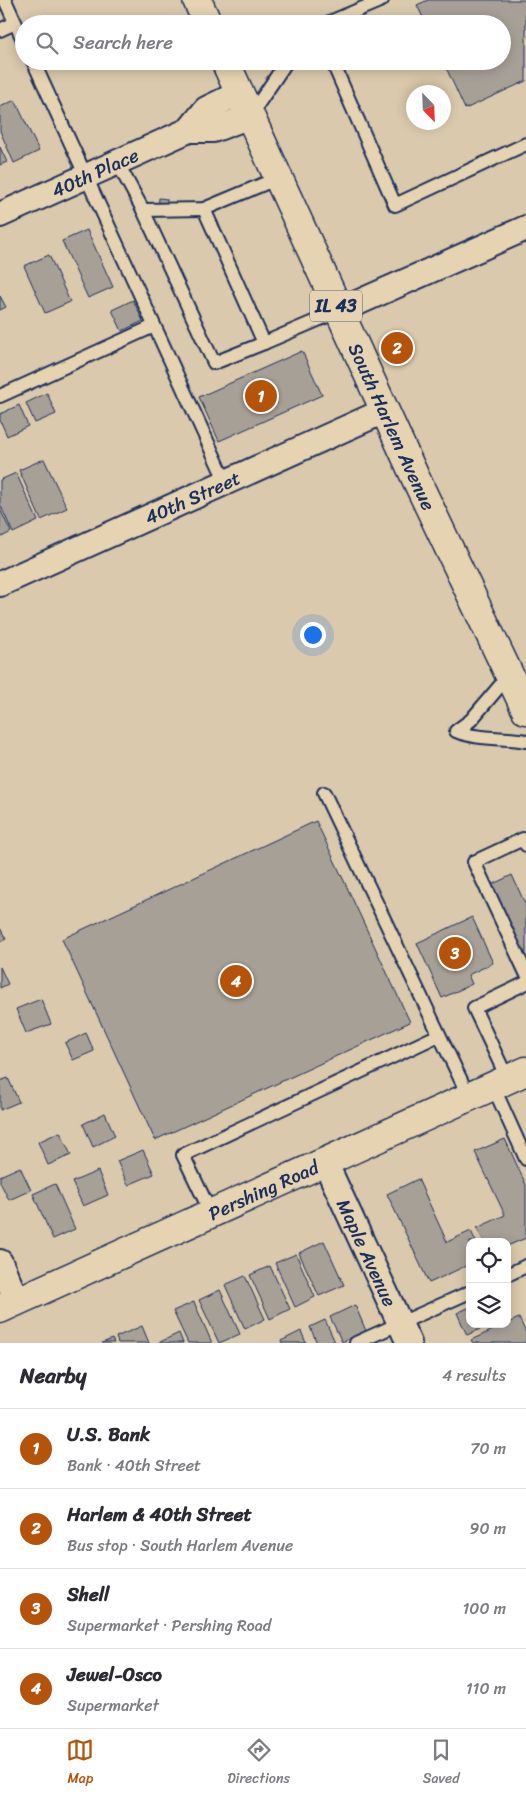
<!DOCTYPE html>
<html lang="en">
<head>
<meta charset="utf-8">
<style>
	:root { --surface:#fff; --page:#f7f7f7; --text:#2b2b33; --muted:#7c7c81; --line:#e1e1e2; --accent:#b45309 }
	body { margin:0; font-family:Sriracha,sans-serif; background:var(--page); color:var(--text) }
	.controls { position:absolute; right:15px; bottom:15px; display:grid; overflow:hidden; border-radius:10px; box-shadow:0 2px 12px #0003 }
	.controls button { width:45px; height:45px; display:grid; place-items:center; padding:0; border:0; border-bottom:1px solid var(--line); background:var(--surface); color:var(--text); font:25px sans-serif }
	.compass { position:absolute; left:406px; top:85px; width:45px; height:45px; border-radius:50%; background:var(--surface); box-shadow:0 2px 12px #0003; rotate:157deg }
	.you { position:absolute; left:312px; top:634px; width:18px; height:18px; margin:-12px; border:4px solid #fff; border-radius:50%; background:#1a73e8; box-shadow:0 0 0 8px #1a73e833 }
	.badge { display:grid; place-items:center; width:32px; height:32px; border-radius:50%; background:var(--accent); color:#fff; font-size:16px; font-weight:700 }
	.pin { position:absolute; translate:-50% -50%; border:2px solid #fff; box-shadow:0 1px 5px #0006 }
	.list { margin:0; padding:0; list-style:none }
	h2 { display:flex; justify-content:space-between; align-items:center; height:65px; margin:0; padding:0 20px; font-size:21px }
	h2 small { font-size:16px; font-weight:400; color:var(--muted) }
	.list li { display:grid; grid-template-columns:32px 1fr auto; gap:15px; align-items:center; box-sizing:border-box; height:80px; padding:0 20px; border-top:1px solid var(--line) }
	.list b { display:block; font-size:19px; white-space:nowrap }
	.list p { margin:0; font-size:16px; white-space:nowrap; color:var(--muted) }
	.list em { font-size:16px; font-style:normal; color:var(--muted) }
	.icon { flex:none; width:28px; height:28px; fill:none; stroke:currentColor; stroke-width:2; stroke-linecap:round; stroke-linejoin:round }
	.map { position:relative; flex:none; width:526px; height:1343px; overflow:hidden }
	.search { position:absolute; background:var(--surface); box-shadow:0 2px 12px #0003; left:15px; right:15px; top:15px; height:55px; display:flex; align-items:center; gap:12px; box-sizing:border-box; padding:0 18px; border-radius:28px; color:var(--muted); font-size:19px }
	.sheet { height:385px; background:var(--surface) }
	nav { display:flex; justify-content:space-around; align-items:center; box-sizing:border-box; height:70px; border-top:1px solid var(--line); background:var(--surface); font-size:14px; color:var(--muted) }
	nav a { display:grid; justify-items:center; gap:2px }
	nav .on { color:var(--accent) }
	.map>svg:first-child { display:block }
	.building { fill:#a7a097; stroke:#1b2f5e }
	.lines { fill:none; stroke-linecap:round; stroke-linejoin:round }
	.lane-casing { stroke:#1b2f5e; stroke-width:16 }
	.street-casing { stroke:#1b2f5e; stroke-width:28 }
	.secondary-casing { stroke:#1b2f5e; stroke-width:31 }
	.primary-casing { stroke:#1b2f5e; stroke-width:31 }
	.lane { stroke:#e6d3b1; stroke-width:12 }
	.street { stroke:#e6d3b1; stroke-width:24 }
	.secondary { stroke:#e6d3b1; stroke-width:28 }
	.primary { stroke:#e6d3b1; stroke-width:28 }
	.labels { text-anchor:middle; stroke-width:4; stroke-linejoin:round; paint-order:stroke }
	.shield { fill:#e6d3b1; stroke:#586077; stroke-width:1 }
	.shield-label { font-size:18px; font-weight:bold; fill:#1b2f5e }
	.street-label { font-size:19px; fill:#1b2f5e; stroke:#e6d3b1 }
</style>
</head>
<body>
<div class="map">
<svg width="526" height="1343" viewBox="0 0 526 1343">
	<rect width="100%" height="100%" fill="#dac9ac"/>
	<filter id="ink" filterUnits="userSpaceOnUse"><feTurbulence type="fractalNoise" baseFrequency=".02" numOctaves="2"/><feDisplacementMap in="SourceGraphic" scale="10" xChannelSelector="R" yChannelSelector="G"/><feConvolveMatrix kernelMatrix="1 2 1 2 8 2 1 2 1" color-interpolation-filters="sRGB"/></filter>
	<g filter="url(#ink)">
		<g class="building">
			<polygon points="428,0 526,0 526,81 465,109 443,61 502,61 502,24 426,24 417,5"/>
			<polygon points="15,100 39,151 14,163 0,131 0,107"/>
			<polygon points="0,147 7,162 0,165"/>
			<polygon points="159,198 167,199 166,213 158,212"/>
			<polygon points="87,230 113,287 88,298 62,241"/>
			<polygon points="49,255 70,302 45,313 24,266"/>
			<polygon points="0,296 6,307 0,310"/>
			<polygon points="133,300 143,321 122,331 112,310"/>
			<polygon points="302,351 322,395 219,441 199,397"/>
			<polygon points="47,393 56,414 35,423 26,403"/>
			<polygon points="19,405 28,426 7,436 0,420 0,414"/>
			<polygon points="44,459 67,508 41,520 19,470"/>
			<polygon points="16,473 38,521 13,533 0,504 0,480"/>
			<polygon points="0,509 11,532 0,538"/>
			<polygon points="316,821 410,1022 155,1140 62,939"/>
			<polygon points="512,875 526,906 526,962 491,885"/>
			<polygon points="472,917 493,963 468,975 472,984 442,998 417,943"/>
			<polygon points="0,928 6,939 0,942"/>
			<polygon points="0,967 8,984 0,988"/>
			<polygon points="41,999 51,1024 26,1033 16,1009"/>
			<polygon points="86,1033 94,1051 73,1060 65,1043"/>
			<polygon points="8,1078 19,1102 0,1110 0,1081"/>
			<polygon points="105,1113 115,1136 93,1147 83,1124"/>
			<polygon points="60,1132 71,1155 48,1165 38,1142"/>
			<polygon points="505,1139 526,1185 526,1238 507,1246 507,1242 484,1242 477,1228 505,1215 475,1152"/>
			<polygon points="143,1150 154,1174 128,1185 117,1161"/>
			<polygon points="20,1167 31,1190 9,1200 0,1182 0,1176"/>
			<polygon points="98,1171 108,1195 83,1206 72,1182"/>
			<polygon points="418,1179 447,1242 471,1231 476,1242 470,1242 470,1264 429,1283 387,1194"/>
			<polygon points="55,1184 75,1229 53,1239 33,1194"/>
			<polygon points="324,1241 344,1285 319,1296 299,1253"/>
			<polygon points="296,1254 315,1297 295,1307 275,1263"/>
			<polygon points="270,1266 290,1309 270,1319 250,1275"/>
			<polygon points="245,1276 265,1319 245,1329 225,1285"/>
			<polygon points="220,1290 240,1334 219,1343 199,1300"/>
			<polygon points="194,1302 212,1343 188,1343 173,1311"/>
			<polygon points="355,1305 366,1331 342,1342 330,1317"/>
			<polygon points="470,1307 470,1324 491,1324 467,1335 457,1313"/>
			<polygon points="519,1318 526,1333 526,1343 473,1343 471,1340"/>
			<polygon points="325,1320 335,1342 317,1343 310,1327"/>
			<polygon points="142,1326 149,1343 118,1343 116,1337"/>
			<polygon points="301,1331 306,1343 282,1343 281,1341"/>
			<polygon points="179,1333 183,1343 158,1343"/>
			<polygon points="112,1339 114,1343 102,1343"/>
		</g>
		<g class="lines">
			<g class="lane-casing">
				<g id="lane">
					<polyline points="5,0 24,42"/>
					<polyline points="206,20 235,24"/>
					<polyline points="325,24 382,0"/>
					<polyline points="0,30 15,23"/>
					<polyline points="33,61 226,482"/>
					<polyline points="332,61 395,205 526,144"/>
					<polyline points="250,116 287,61"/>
					<polyline points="117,162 143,210 204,209 278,178"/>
					<polyline points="204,209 264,343 339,311"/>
					<polyline points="143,210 214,363 264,343"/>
					<polyline points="0,396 154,326"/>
					<path d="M509,675L471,720L456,731C478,740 503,737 526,741"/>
					<polyline points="324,793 469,1097"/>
					<polyline points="526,845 523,839 474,862 526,973"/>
					<polyline points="508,1080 474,1008 526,983"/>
					<polyline points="493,1086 526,1159"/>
					<polyline points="211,1213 183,1155 439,1035"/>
					<polyline points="507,1275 526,1266"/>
					<polyline points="356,1343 470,1292"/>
				</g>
			</g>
			<g class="street-casing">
				<g id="street">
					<polyline points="189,130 206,109 239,93"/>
					<path id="s1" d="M0,215L189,130H213L250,116"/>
					<polyline points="339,311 526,228"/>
					<path id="s2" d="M0,584L384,411"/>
					<path id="s3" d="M325,1162L409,1343"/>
					<polyline points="0,1262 17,1301"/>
				</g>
			</g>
			<g class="secondary-casing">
				<g id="secondary">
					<path id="s4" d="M0,1309L526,1071"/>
				</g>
			</g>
			<g class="primary-casing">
				<g id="primary">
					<polyline points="197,0 208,24"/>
					<path id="s5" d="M225,61L416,479L526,710"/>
				</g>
			</g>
			<use href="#lane" class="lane"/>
			<use href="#street" class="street"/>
			<use href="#secondary" class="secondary"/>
			<use href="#primary" class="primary"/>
		</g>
	</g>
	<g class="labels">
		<rect class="shield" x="310" y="290.5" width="52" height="31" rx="4"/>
		<g class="shield-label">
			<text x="336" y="312">IL 43</text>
		</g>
		<g class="street-label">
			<text dy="7" stroke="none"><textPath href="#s1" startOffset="104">40th Place</textPath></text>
			<text dy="7" stroke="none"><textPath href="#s5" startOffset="402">South Harlem Avenue</textPath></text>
			<text dy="7" stroke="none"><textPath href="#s2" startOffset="211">40th Street</textPath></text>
			<text dy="7" stroke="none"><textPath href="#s4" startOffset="289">Pershing Road</textPath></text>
			<text dy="7" stroke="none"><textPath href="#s3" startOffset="100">Maple Avenue</textPath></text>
		</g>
	</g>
</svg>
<div class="controls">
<button><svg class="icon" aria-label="locate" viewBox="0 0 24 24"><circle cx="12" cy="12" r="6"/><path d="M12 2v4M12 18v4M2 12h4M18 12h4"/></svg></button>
<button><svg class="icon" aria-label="layers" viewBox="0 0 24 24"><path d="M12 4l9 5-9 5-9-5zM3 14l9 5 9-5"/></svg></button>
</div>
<svg class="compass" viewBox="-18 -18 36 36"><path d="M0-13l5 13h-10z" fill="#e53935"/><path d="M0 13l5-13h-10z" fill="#7c7c81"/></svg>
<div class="you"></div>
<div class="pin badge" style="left:261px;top:396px">1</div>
<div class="pin badge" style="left:397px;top:348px">2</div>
<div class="pin badge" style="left:455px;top:953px">3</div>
<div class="pin badge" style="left:236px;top:981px">4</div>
<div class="search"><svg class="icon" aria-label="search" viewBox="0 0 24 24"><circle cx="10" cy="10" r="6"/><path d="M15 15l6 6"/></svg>Search here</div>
</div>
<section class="sheet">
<h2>Nearby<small>4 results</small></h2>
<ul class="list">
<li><span class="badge">1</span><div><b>U.S. Bank</b><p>Bank · 40th Street</p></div><em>70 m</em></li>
<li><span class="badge">2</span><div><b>Harlem &amp; 40th Street</b><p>Bus stop · South Harlem Avenue</p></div><em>90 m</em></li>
<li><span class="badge">3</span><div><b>Shell</b><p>Supermarket · Pershing Road</p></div><em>100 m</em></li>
<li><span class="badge">4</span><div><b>Jewel-Osco</b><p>Supermarket</p></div><em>110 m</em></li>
</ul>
</section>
<nav>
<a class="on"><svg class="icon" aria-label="map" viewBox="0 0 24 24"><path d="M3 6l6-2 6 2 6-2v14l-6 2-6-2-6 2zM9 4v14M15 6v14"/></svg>Map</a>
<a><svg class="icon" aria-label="directions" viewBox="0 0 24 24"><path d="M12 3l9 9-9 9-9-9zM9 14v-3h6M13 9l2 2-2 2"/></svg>Directions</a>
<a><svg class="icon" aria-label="saved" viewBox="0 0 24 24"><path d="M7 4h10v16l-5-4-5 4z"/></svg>Saved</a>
</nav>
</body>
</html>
